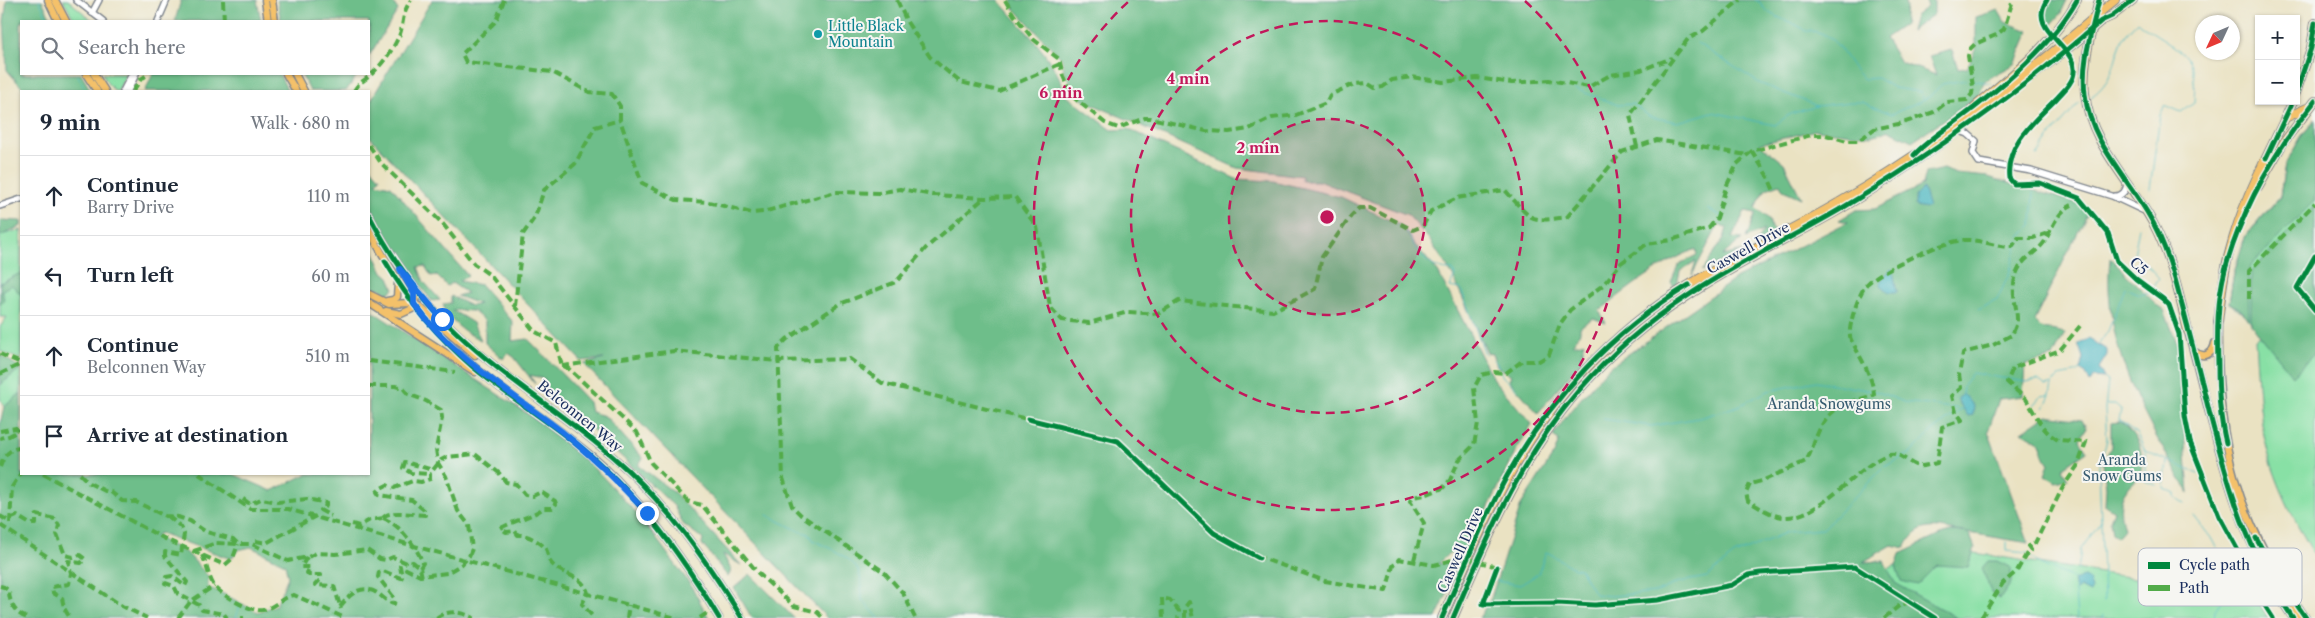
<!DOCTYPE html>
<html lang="en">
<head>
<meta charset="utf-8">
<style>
	:root { --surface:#fff; --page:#f2f2f3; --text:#1f2937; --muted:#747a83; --line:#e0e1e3 }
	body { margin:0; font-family:"Libre Caslon Text",serif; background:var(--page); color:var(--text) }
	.controls { position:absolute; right:15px; top:15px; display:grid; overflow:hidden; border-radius:0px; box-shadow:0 1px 4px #0004 }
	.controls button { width:45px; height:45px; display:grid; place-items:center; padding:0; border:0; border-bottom:1px solid var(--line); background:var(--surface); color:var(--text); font:25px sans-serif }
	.compass { position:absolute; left:2195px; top:15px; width:45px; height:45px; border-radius:50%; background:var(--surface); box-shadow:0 1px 4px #0004; rotate:226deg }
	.stop { position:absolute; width:15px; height:15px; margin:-11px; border:4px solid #1a73e8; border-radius:50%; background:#fff }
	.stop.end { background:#1a73e8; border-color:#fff; box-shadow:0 1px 5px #0008 }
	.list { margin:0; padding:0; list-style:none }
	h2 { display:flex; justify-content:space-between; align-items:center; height:65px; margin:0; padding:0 20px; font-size:21px }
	h2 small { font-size:16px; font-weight:400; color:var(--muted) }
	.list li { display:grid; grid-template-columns:32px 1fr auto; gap:15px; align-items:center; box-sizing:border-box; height:80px; padding:0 20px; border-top:1px solid var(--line) }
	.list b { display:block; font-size:19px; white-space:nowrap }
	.list p { margin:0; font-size:16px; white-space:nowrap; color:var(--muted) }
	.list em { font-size:16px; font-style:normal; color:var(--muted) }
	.icon { flex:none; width:28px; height:28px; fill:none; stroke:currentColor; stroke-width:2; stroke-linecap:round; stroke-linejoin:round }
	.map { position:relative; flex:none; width:2315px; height:618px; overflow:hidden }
	.search { position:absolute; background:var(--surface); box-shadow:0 1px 4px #0004; left:20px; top:20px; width:350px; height:55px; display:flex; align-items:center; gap:12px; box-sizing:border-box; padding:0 18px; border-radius:0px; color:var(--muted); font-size:19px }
	.panel { position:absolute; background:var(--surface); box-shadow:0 1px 4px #0004; left:20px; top:90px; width:350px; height:385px; border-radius:0px }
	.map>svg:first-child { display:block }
	.green { fill:#88e0a5; stroke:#528882 }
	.forest { fill:#6ebe8a; stroke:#447674; fill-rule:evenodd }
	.water { fill:#47b6c0; stroke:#31728f }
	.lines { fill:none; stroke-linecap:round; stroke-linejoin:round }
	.stream { stroke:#47b6c0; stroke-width:1 }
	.minor-casing { stroke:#828890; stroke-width:8 }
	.major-casing { stroke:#828890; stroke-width:9 }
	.highway-casing { stroke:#828890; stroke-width:10 }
	.minor { stroke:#fff; stroke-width:5 }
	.major { stroke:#f4c16b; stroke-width:6 }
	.highway { stroke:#f4c16b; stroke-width:8 }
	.highway-bridge-casing { stroke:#828890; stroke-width:10; stroke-linecap:butt }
	.highway-bridge { stroke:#f4c16b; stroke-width:8 }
	.quiet { stroke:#52ab49; stroke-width:4; stroke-dasharray:8 4; stroke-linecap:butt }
	.cycleway-casing { stroke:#f6f6f2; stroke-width:8 }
	.cycleway { stroke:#00873e; stroke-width:5 }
	.route { stroke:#1a73e8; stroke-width:6 }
	.ring { fill:none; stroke:#c2185b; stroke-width:2.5; stroke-dasharray:9 6 }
	.culture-dot { fill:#0f9aa8; stroke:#f6f6f2; stroke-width:2 }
	.labels { text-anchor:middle; stroke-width:4; stroke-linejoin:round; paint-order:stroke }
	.culture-label { font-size:14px; fill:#0d838f; stroke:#f6f6f2; text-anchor:start }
	.street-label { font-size:14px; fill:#1b2f5e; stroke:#f6f6f2 }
	.park-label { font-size:14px; fill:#365b70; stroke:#f6f6f2 }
	.key { fill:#f6f6f2; stroke:#b4bac6; stroke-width:1 }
	.key-label { font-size:14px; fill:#1b2f5e }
	.centre { fill:#c2185b; stroke:#f6f6f2; stroke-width:2.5 }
	.ring-label { font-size:15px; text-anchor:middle; font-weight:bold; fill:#c2185b; stroke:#f6f6f2; stroke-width:4; stroke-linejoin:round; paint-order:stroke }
</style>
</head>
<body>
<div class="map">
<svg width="2315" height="618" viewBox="0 0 2315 618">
	<rect width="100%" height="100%" fill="#f6f6f2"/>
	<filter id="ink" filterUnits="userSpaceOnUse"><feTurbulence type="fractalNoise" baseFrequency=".02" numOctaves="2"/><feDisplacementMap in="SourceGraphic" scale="10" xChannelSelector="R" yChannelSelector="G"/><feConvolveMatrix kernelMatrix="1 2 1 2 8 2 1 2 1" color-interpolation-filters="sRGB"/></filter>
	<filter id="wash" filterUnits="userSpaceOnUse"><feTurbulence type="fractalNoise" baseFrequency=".0096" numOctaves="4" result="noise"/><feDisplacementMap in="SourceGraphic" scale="20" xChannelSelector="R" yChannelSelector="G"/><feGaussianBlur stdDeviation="1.12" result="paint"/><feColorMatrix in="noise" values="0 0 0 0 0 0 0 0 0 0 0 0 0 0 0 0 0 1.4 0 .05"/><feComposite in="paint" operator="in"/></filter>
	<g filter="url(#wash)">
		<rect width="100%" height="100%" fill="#eae2c2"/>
		<g class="green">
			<polygon points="63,0 68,0 93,21 75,21"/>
			<polygon points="102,74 126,74 118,91 115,91 108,84"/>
			<path d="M2315,119V556C2291,515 2269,471 2262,424C2258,396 2257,368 2255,339L2260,335L2244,313L2229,303L2234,272L2245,237L2280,196L2285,165L2301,137Z"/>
			<polygon points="21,230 21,360 0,351 0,327 7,317 0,317 0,235"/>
			<polygon points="21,368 21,393 4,407 0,398 0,385"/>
			<polygon points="1930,546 2255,597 2268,618 1950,618 1879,574"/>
		</g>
		<g class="forest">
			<polygon points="7,0 42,0 52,21 21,21 21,74 81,74 91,91 25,91 7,70 4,21"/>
			<polygon points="181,0 257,0 261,21 175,21"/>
			<polygon points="277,0 396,0 392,1 398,10 369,56 369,21 281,21"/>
			<path d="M432,0H999C1017,22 1062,66 1064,94L1112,130L1128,129L1236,179L1273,181L1341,197L1402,226L1411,240L1438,272L1493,379L1532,424L1517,449L1466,554L1449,553L1438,564L1464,558L1436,618H827L584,364L604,359L581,361L369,136V103Z"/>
			<path d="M1012,0H1904L1906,7L1904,25L1885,38L1900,62L1936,75L1929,56L1952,50L1958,69L1967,68L1976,47V17L1998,10L2005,22L2029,31L2015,64L1984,81L1979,96L1912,141L1890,130L1872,136L1816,130L1760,144L1784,163L1801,198L1783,190L1780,184L1766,189L1755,208L1769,219L1771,228L1775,232L1753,246L1764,230L1746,238L1756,213L1745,211L1732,238L1742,239L1722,256L1743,251L1702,271L1724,238L1727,228L1719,224L1692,275L1696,261L1680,271L1676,289L1671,282L1679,264L1697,255L1696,249C1660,263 1629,288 1599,311L1606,323L1593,318L1580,327V332L1572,345L1585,342L1580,362L1538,413L1509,380L1511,375L1497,366L1492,354L1487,353L1453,276L1429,239L1408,215L1319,181H1302V176L1237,168L1081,99L1064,72L1062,59L1013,7Z"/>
			<polygon points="1925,0 1934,0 1934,14 1911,31 1915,16 1928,6"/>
			<polygon points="2049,0 2067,0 2060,15 2049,27 2044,20"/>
			<polygon points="153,74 279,74 288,91 145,91"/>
			<polygon points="301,74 358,74 346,91 310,91"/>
			<polygon points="2315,119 2315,200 2252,265 2248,271 2249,319 2239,308 2229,303 2234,273 2245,237 2280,197 2285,165 2301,137"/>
			<path d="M369,165L380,178L376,183L391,186L468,276L459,281L481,285L513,322L512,341L528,339L589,402L591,412L605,416L643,458L638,465L676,494L741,565L723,554L731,570L728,577L702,544L703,539L683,524L674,506L591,428L541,391L545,379L530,375L535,384L514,357L508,353L503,359L485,343V321L473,311L452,310L473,323L481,340C467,334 446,320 443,304L451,303V296L471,306L479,304L457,296L467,293L452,283L447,286L436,275L431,276L425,266L418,267L424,282L440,300L432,301L395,253L369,203Z"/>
			<path d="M1944,169L1956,174L1988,177L2083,205L2088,212L2034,321L2041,328L2065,333L2053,357L2025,365L2023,396L1999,399L1988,431L2029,543L1969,533L1975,548L1968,567L1937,565L1917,585L1901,581L1896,566L1900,554L1940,535L1954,531L1968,533C1940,529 1919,518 1905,548L1892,545L1863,562L1884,561L1895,583L1957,618H1479L1491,598L1521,505L1555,452L1559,440L1553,436L1570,411L1607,369L1737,278L1848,222L1839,220L1856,210L1875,209L1923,185L1926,173Z"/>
			<polygon points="2315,206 2315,353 2293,376 2251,324 2251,272"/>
			<polygon points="0,220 21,221 21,226 0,236"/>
			<polygon points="369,243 383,272 389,277 394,289 387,294 379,288 373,291 369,286"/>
			<path d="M2110,258L2158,306L2164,310L2177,343L2189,493C2146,421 2101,346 2110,258Z"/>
			<polygon points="21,273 21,295 12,285 2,290 4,300 0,305 0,283"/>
			<path d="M369,309L549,428L600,474L641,518L690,584L709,618H0V424L4,407L21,393V474H233L272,491L307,474H369ZM160,533L231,559L238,550L251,547L285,564L288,577L276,605L258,612C246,607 218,589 208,588V576L188,554L155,536Z"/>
			<polygon points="0,355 21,368 0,385"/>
			<polygon points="2047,415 2082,420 2086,428 2080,440 2087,451 2062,468 2068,479 2056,482 2045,475 2049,464 2042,452 2041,443 2022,432"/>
			<path d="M2120,422C2135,433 2147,452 2140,473C2137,482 2124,488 2122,498C2119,508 2121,519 2124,529L2117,537L2112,534L2110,521L2114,511L2105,505L2106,487L2103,463L2111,447V423Z"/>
			<polygon points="1988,561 1997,561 2011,568 2011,583 2000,599 1991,592 1982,568"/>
			<polygon points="750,574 794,618 752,618 734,588"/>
		</g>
		<g class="water">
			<polygon points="1923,188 1929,207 1927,208 1915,206 1915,196"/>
			<polygon points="1891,269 1893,270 1897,292 1889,292 1881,285 1881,280"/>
			<polygon points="2089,339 2107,350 2107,355 2099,368 2104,378 2093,377 2090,383 2086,374 2080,370 2083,358 2078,343"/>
			<polygon points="1964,394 1974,406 1973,415 1968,416 1958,401 1958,398"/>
			<polygon points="2084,577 2089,580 2092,589 2090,592 2080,587 2075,591 2073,580"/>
		</g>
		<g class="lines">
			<g class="stream">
				<polyline points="39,0 49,21"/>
				<path d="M1755,0L1760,2C1767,19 1793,19 1805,31C1840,29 1843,63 1864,79L1877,78L1894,88L1921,92L1922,98"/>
				<polyline points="1697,43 1759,83 1817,106"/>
				<polyline points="77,74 86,91"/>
				<polyline points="1971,80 1990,83"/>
				<polyline points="1575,89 1618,105 1633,104 1650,117 1678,122 1712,112 1775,125 1790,114 1817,106 1850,102 1862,102 1892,114 1929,97 1942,84 1965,80"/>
				<path d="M2091,97C2113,81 2112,67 2121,44C2124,35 2132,28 2137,21C2150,33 2182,47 2190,63C2195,74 2195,91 2194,103L2181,112L2165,105L2160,115L2150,189"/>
				<polyline points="2037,156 2053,133 2079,103"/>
				<polyline points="1708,209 1723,217"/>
				<polyline points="2139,227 2134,255 2141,259 2159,278 2152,289"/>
				<path d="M1407,232C1416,252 1429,271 1453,270L1455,275L1450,287L1461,289L1485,354"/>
				<polyline points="1978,310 1997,300 2009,274 2019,238 2032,225 2034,193"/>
				<polyline points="2099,344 2108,331 2125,288 2139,294 2150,292"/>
				<polyline points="1493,360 1496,362 1503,377 1518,390"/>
				<polyline points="2104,378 2108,381 2105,409 2107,440 2099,466 2104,601"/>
				<polyline points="1962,395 1963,385 1972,373 2026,382 2038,380 2046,386 2052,384 2059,376 2075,373 2080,370"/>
				<polyline points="2033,405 2041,396 2049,395"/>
				<polyline points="2106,405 2115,405 2121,410 2119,420 2136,433 2145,451 2198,474"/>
				<polyline points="2044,408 2050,395 2052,385"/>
				<polyline points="1603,419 1651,426 1699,418 1738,406 1768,391 1816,381 1878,392 1904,402 1961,409"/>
				<polyline points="2145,453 2145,481 2156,485"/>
				<polyline points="2167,462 2164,488 2175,493 2175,497 2185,504"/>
				<path d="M767,515L801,532L810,534L813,540C826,547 853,557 859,572C862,581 861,591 862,600L879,618"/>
				<polyline points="2194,516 2211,538 2223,560"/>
				<polyline points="2007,542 2007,551 2027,553 2040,564 2075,579"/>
				<polyline points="2078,570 2081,549 2102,520"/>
				<path d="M1496,581L1520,585L1538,574L1546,552C1559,557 1566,567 1580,569L1595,594L1611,596L1657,592L1679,582L1707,577L1734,555L1787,532L1823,529L1884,467L1911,453L1933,430L1962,409"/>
				<polyline points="2075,591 2077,618"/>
				<polyline points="236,618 240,605"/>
				<polyline points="2102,618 2103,615"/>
				<polyline points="2214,618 2215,610 2226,593 2231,573"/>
			</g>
		</g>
	</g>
	<g filter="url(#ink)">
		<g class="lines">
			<g class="minor-casing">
				<g id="minor">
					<polyline points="76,0 103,21"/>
					<polyline points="92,13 99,0"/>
					<polyline points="158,21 167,0"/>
					<polyline points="123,91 132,74"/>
					<polyline points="128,91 136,74"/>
					<polyline points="1960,131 1968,134 1976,141 1973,153 1979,162 2031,171 2112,196 2144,211"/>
					<path d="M2115,196C2122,196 2128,190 2126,182"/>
					<polyline points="0,206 21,199"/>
				</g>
			</g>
			<g class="major-casing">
				<g id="major">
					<polyline points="48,0 58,21"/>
					<polyline points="55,0 66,21"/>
					<polyline points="265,0 268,21"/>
					<polyline points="272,0 275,21"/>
					<polyline points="86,74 97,91"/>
					<polyline points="94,74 105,91"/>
					<polyline points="286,74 296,91"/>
					<polyline points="295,74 304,91"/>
					<path d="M369,215C392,259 419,298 456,332C504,378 562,413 613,457C665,501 706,560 742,618"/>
					<path d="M369,230C396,281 428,328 472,365C514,402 563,429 604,467C650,511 687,564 719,618"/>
					<polyline points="369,294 389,304 411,303 419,306 475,355"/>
					<polyline points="387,301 393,300 397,297 398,282"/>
					<polyline points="369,303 475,372"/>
					<polyline points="386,311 401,314 412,309 416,298 411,288"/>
					<path d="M2218,322C2216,444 2235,518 2306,618"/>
					<path d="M2188,331C2216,433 2231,530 2293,618"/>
					<path d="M2194,351C2203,359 2213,355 2215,343"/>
					<polyline points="2280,587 2300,618"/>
				</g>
			</g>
			<g class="highway-casing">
				<g id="highway">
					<path d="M2099,0C2092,30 2082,62 2085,93C2090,144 2130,180 2153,223C2171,257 2179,294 2188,331"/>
					<polyline points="2104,9 2115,0"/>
					<polyline points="2101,21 2112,16 2133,0"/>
					<polyline points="2296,93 2311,48 2315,23"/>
					<path d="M1972,109C2010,76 2053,45 2077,0"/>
					<polyline points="2285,118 2307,108"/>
					<polyline points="2258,187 2284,142 2315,101"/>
					<path d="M2218,322C2221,298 2223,274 2230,250C2243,198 2271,150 2293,101"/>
					<path d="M1442,618C1479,534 1511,455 1571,385C1601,351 1635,320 1673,295C1727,259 1788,233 1843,200C1930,149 2012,87 2089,22"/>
					<path d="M1453,618C1488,537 1521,457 1579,390C1610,354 1646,323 1686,297C1736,263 1792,238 1844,207C1930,155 2008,97 2086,34"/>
				</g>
			</g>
			<use href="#minor" class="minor"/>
			<use href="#major" class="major"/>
			<use href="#highway" class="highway"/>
			<g class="highway-bridge-casing">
				<g id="highway-bridge">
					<polyline points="2089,22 2104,9"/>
					<polyline points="2086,34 2101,21"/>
				</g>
			</g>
			<use href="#highway-bridge" class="highway-bridge"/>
			<g class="quiet">
				<polyline points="223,0 224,21"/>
				<path d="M504,0L496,21L462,54L466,62L552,72L589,92L612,94L620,106V120L642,183L676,200L708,202L751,213L763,212L836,192L878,193L900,189L933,195L984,198L1015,197L1037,227L1050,307L1062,320L1089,323L1128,312L1158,314L1179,301L1273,311L1315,289L1322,257L1351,216L1359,208H1370L1413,230L1423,226L1431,211L1457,198L1505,190C1531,219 1527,223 1567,217L1622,152L1657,140L1747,155"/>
				<polyline points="897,0 907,22 930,57 960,82 999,91 1060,64"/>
				<polyline points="1005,0 1014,15 1033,39 1059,59 1063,76 1072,96 1105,123 1118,128 1145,118 1151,118 1206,131 1229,132 1249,129 1272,118 1296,115 1326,103 1330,95 1354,84 1367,83 1375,88 1383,87 1392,80 1412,77 1443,82 1477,78 1512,83 1549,80 1589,87 1610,75 1641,70 1672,58"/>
				<polyline points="133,91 141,79 149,74"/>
				<path d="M354,91C358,83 365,80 371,75C381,65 391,53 397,40C405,27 400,15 411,0"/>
				<polyline points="369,145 381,163 443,224 474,264 490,275 534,331 556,343 562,366 569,369 637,432 651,463 689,502 702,505 758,573 794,606 817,612 823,618"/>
				<polyline points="1637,147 1630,115 1688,39 1703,31 1740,0"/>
				<polyline points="1752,151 1768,177 1774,191"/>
				<path d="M2048,233L2033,238H2018L2012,247C1998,248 1981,239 1964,240C1943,241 1884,268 1868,283C1860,289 1848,325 1850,336C1850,340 1855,346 1856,349C1864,364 1873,379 1874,395C1854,401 1833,405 1822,425C1815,436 1813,450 1806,461L1762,481L1750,484L1746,493L1748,501C1759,507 1774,518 1787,517C1823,516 1856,467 1887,455C1899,450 1907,463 1918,466C1923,467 1931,464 1937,463L1942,427L1962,420L1956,412L1952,396L1961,388L1959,374L1963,353L1993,345L2012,335C2014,330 2017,325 2017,320C2017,303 2009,289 2018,270C2024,257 2038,252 2045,241C2053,227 2056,213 2072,205"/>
				<polyline points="2249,299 2249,271 2315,203"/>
				<polyline points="515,306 523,234 535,217 544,190 575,164 595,127 620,120"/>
				<polyline points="0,354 21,363"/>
				<polyline points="369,361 455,372"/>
				<polyline points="562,366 674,351 778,361 850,359 882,383 1031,420"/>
				<polyline points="0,374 21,364"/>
				<polyline points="0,431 16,428 18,431 9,436 0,438"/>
				<path d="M0,467C4,456 9,448 21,448"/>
				<polyline points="43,474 167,540 225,565 233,558 238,544"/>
				<polyline points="80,474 89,483 105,491 111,492 122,501 136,502 165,516 178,517 190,521 206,532 233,539 238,544 252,544 288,561 308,557 316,553 335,554 367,550 380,559 386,560 393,557 407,563 413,562 420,568 422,577"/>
				<polyline points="199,474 250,509 288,509 414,546 676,618"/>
				<polyline points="243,499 250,504 261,499 278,502 307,499 326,503 326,506 320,510 331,516"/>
				<polyline points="0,516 7,520 17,516 30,524 36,524 36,516 37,515 55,519 59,525 57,534 65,555 73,557 80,555 85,559 81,563 68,561 71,573 69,584 52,587 53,593 62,598 64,608 70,618"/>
				<polyline points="168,516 181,527 184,534 181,555 165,552 165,556 187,582 185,586 172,576 166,577 165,583 174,586 178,594 199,605 202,610 224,614 227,618"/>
				<path d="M383,518C389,509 413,515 425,515L424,510L412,500L379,495L377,492L381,488L387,485L394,488L413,481L421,482L430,479V474L411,473L403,468L405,462L433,470L441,460L447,457L475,454L499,473L506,482L516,484L525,495L533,496L541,492L555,501L556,504L552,508H543C536,515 511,522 501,528L506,532L515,531L518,535C527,534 541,542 546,549C549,554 547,560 552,564C563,576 583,575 588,593L582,604L594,618"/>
				<path d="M383,518C400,525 416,546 423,563L420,568"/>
				<polyline points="10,523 12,487 21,473"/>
				<polyline points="352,524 359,526 370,520 383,518"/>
				<polyline points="0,525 122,606 147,618"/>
				<polyline points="256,541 266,543 316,516"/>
				<polyline points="194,551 216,543 239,544"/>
				<path d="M202,555C207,565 208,575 213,584C218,594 252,613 263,610C274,608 282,597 294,595L345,618"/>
				<polyline points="1256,556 1325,581 1386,591 1393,566 1399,559 1434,565 1463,557 1497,567 1495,572"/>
				<polyline points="307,557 301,567 310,567 307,573 309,575 321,575 321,579 315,585 334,586 341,609"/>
				<polyline points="1414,560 1424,523 1410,501 1413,497 1425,495 1443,488 1450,480 1459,460 1474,445 1478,423 1474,388 1481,375 1494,372 1506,373 1522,361 1539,361 1549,355 1560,324 1570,310 1603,285 1621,263 1647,244 1671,240 1709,228 1717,218 1726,187 1737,164 1752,151 1811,135 1826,135 1847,141 1858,141 1874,129 1903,123 1934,112 1947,102 1967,100 1972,94 1973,86 1968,56 1970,49 1975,44 1996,35 2004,29 2013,0"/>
				<path d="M0,586L4,587L9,591C9,603 16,615 28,618"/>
				<path d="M340,607C349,595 361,583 377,593C383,597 387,602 394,604L395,599L378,577L379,572L383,571L401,578L402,577L400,566L420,576L447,573L462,564L469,556L472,549L469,525L458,511L446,476L438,463L436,449L442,418L441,410L426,401L408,394L403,388L395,386H369"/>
				<polyline points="178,618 191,601 214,586"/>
				<polyline points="241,618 244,618"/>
				<path d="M436,618C448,609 462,612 474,618"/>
				<polyline points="627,618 629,605"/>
				<polyline points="700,618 713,609"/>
				<polyline points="915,618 903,593 884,572 801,515 792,506 783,478 778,348 787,339 840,304 896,282 926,248 984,198"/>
				<polyline points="1163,618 1162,598 1170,600 1179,611 1178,618"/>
				<polyline points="1185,618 1185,607 1189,602 1193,618"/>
				<polyline points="1884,618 1900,605 1911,602"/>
				<polyline points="1981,618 2003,583 2017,571 2027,553 2031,550 2028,546 2035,543 2063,487 2078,465 2086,442 2058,440 2049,434 2042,426 2026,399 2007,382 2013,368 2060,350 2080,326"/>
			</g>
			<g class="cycleway-casing">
				<g id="cycleway">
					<path d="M2047,0C2025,32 2083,47 2073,77C2070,86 2062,92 2057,98C2036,120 2005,144 2009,178L2014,184L2040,183L2079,198L2108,233L2117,261L2136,279L2163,299L2169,305L2179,334L2185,416L2190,442L2219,516L2242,558L2251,584L2273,618"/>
					<path d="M2099,0C2092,31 2081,62 2085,94C2090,140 2124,174 2147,212C2160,233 2168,255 2175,279C2187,324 2199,370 2210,415C2230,492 2247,552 2293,618"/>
					<polyline points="2296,93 2311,48 2315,23"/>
					<path d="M1914,155C1928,140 1946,129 1962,117C2002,87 2053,44 2077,0"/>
					<polyline points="2266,158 2293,101"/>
					<path d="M369,215C392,259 419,298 456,332C504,378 562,413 613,457C665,501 706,560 742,618"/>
					<polyline points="2315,256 2297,288 2315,310"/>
					<path d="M385,261C408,300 437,336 472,366C515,402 563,429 604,468C650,511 687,564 719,618"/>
					<polyline points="1028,419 1118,441 1214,533 1259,558"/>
					<path d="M2226,443C2220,418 2218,391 2218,364C2217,333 2217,301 2225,270C2242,208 2275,151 2315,101"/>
					<polyline points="2256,538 2277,576 2306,618"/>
					<polyline points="1497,567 1483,604 1557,603 1595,605 1658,600 1732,585 1748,575 1760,573 1855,567 1935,618"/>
					<path d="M1442,618C1463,570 1482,522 1507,476C1550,398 1613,331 1689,285"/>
					<path d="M1453,618C1488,537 1521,456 1580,389C1611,354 1646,323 1686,297C1736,263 1792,238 1844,207C1934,153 2021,91 2101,21L2112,16L2133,0"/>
				</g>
			</g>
			<use href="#cycleway" class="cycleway"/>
		</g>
	</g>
	<g class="lines" filter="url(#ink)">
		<path class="route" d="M442,319L400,269L414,294V304C451,354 501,386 549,422C586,449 617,481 647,513"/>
	</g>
	<circle cx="1327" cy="217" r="98" fill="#c2185b" fill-opacity=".12"/>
	<g class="ring">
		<circle cx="1327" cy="217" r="98"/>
		<circle cx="1327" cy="217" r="196"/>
		<path d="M1525 1A293 293 0 1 1 1129 1"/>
	</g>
	<circle class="culture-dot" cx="818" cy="34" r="5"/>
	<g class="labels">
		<g class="culture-label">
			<text x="828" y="31">Little Black<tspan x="828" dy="16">Mountain</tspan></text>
		</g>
		<g class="street-label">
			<text transform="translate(1748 248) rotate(-29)" y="5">Caswell Drive</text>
			<text transform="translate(2139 266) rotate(42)" y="5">C5</text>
			<text transform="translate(580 416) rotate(39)" y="5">Belconnen Way</text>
			<text transform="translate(1460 550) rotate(-66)" y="5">Caswell Drive</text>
		</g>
		<g class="park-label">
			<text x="1829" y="409">Aranda Snowgums</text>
			<text x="2122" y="465">Aranda<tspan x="2122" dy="16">Snow Gums</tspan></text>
		</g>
	</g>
	<rect x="2138" y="548" width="164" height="58" rx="8" class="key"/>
	<rect x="2148" y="562" width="22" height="7" fill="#00873e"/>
	<rect x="2148" y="585" width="22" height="6" fill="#52ab49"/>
	<g class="key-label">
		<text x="2179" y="570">Cycle path</text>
		<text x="2179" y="593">Path</text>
	</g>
	<circle cx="1327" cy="217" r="8" class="centre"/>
	<g class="ring-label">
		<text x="1188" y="84">4 min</text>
		<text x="1061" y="98">6 min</text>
		<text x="1258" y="153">2 min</text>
	</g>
</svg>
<div class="controls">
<button>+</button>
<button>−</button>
</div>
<svg class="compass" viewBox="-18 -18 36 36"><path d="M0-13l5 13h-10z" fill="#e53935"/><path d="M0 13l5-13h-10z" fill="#747a83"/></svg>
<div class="stop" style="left:442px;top:319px"></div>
<div class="stop end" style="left:647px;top:513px"></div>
<div class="search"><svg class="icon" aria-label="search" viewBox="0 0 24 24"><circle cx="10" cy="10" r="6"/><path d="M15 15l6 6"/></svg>Search here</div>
<section class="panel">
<h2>9 min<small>Walk · 680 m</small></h2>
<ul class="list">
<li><svg class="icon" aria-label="ahead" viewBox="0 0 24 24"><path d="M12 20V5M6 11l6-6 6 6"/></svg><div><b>Continue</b><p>Barry Drive</p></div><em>110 m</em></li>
<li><svg class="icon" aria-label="left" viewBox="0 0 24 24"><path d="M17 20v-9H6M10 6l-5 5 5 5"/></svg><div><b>Turn left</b></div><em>60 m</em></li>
<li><svg class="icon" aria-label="ahead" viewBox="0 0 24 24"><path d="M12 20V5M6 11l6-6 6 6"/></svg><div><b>Continue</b><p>Belconnen Way</p></div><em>510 m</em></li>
<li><svg class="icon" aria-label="arrive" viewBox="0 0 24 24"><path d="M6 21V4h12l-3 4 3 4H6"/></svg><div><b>Arrive at destination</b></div></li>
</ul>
</section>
</div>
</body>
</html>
